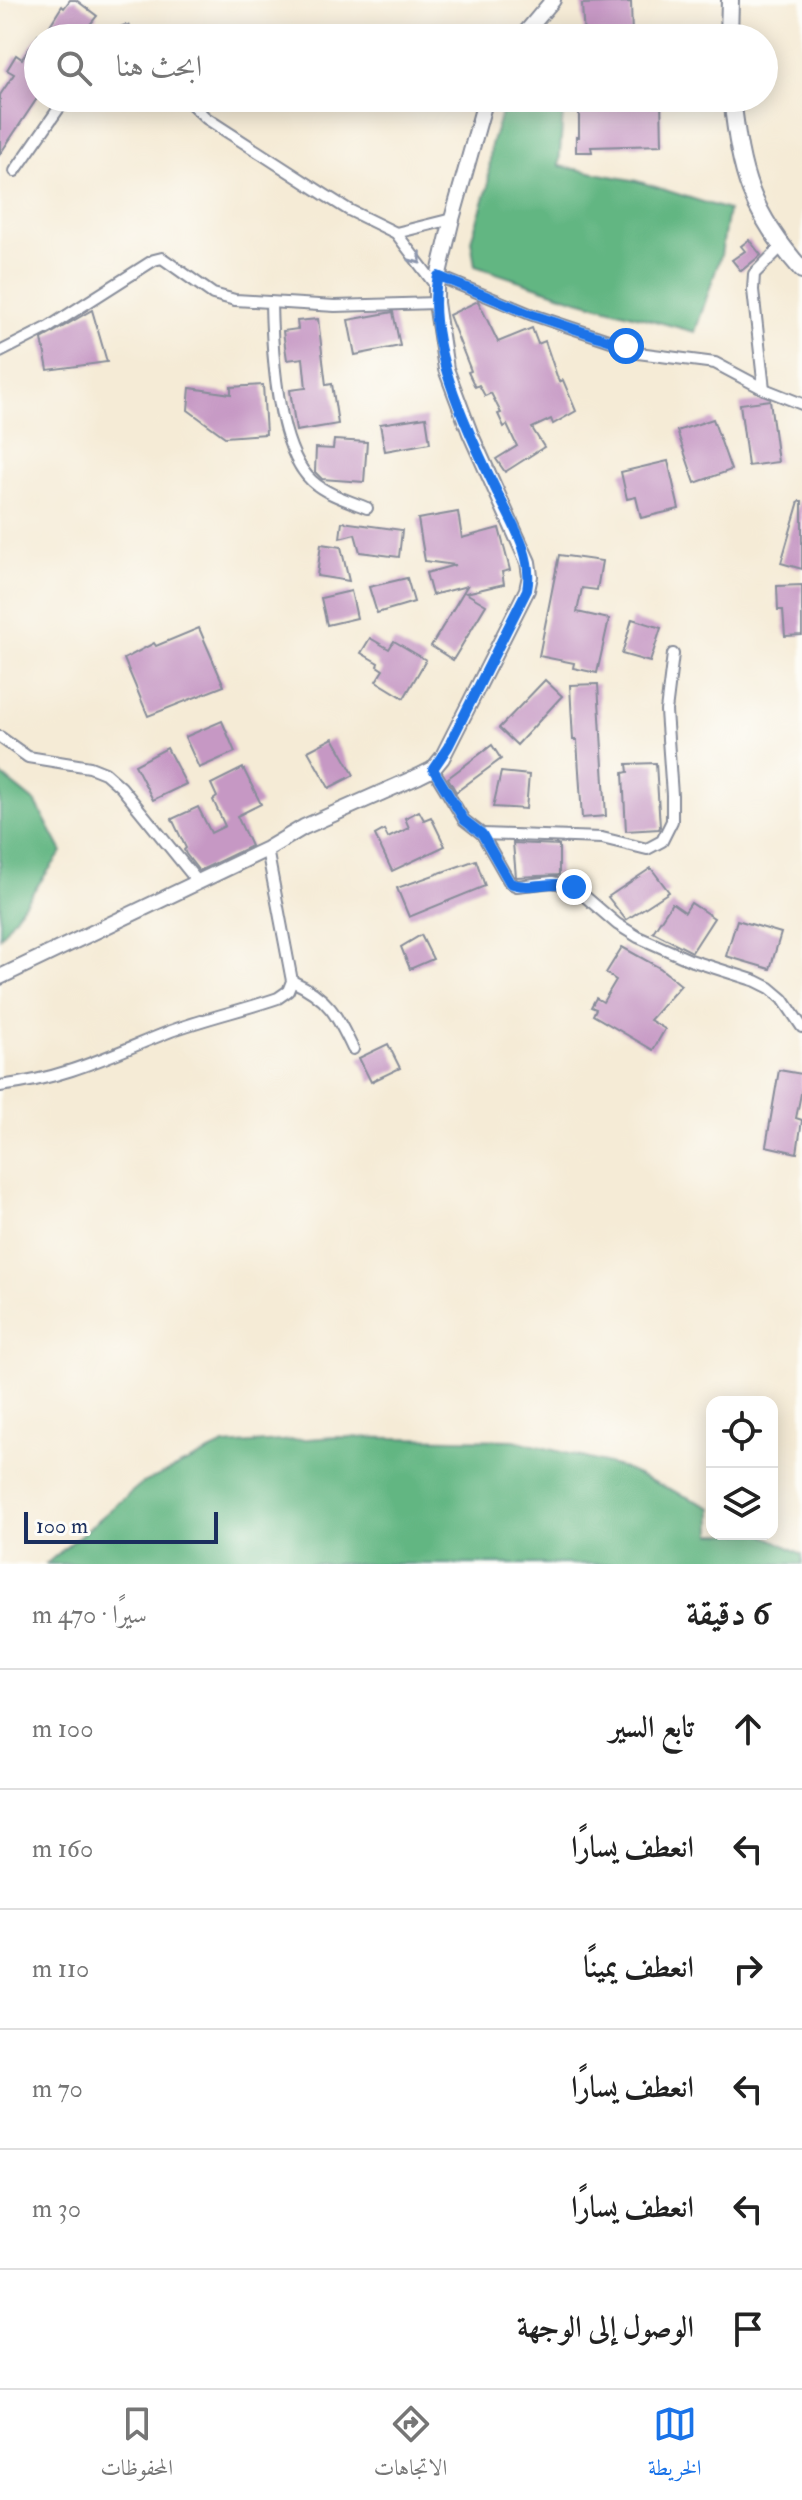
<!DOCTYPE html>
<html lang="ar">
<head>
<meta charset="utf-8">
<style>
	:root { --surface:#fff; --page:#f2f2f2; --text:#222; --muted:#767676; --line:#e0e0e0; --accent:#1a73e8 }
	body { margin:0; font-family:"IM FELL Double Pica",Amiri,serif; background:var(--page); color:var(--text); direction:rtl }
	.controls { position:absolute; right:24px; bottom:24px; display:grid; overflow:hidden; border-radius:16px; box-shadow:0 4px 20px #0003 }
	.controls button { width:72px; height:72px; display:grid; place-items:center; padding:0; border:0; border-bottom:2px solid var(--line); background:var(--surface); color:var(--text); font:40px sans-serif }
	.scale { position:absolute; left:24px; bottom:20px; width:194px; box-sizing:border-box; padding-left:8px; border:4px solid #1b2f5e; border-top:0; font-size:22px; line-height:28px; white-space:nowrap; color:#1b2f5e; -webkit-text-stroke:6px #fdfcf7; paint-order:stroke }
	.stop { position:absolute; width:24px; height:24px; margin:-18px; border:6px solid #1a73e8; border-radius:50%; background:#fff }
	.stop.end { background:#1a73e8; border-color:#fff; box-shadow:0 2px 8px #0008 }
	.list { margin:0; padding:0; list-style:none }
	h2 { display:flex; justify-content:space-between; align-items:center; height:104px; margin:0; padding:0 32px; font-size:34px }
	h2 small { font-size:26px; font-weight:400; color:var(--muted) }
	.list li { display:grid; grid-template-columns:52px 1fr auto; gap:24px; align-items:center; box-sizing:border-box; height:120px; padding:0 32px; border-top:2px solid var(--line) }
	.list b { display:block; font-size:30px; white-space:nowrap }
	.list em { font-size:26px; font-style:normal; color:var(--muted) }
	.icon { flex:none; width:44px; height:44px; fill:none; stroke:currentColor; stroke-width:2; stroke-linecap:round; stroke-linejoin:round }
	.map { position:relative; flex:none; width:802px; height:1564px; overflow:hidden; direction:ltr }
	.search { position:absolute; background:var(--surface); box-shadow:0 4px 20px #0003; left:24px; right:24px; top:24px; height:88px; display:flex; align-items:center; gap:20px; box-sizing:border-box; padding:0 28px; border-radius:44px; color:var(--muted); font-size:30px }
	.sheet { height:824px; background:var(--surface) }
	nav { display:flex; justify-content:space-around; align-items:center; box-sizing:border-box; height:112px; border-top:2px solid var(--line); background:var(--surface); font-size:22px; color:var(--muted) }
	nav a { display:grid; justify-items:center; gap:4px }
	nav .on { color:var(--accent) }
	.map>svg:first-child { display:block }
	.forest { fill:#62b682; stroke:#3e7270; stroke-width:2 }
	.building { fill:#c698c4 }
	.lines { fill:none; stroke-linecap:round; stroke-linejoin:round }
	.street-casing { stroke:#888d9a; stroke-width:14 }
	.secondary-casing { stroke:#888d9a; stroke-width:18 }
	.primary-casing { stroke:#888d9a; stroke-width:20 }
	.street { stroke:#fff; stroke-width:10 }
	.secondary { stroke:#fff; stroke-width:14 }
	.primary { stroke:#fff; stroke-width:16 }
	.oneway { stroke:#8d97ae }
	.route { stroke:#1a73e8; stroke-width:10 }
</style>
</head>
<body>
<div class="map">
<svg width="802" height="1564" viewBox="0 0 802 1564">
	<rect width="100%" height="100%" fill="#fdfcf7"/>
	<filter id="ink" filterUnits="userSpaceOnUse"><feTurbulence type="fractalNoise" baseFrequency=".0125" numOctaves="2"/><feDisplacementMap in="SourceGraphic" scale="16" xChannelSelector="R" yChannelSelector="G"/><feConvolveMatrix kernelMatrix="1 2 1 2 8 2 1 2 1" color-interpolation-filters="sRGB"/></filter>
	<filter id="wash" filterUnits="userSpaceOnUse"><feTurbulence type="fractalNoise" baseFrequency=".006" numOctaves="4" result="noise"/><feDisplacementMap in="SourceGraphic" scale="32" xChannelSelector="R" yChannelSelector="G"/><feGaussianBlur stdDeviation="1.8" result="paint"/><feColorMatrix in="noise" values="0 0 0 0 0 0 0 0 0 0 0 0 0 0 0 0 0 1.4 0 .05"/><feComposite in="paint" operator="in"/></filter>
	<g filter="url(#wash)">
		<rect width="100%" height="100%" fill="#f5ebd6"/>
		<g class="forest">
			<polygon points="506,98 564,98 559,166 637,181 728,210 721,255 695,332 574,299 475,266 471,240 488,187 491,145"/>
			<polygon points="0,774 36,803 62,852 0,937"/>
			<polygon points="335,1437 514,1440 620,1467 712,1508 712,1534 762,1534 802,1554 802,1564 46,1564 141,1484 224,1445"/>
		</g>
		<g id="blocks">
			<g class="building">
				<polygon points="70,0 76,0 97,16 79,38 42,38 62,6 64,8"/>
				<polygon points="631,2 632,38 584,38 582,4"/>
				<polygon points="38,35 38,97 0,154 0,95 14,74 7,70 16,55 22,59"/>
				<polygon points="579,98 661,98 662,145 591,147 592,152 576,152 576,137 579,137"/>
				<polygon points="749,240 761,255 741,271 732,260 745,251 741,246"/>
				<polygon points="478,301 498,342 532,328 538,344 545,341 559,382 563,380 576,411 553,424 551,419 532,428 544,447 505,472 496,459 517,446 507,425 504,427 498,414 501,413 491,393 485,396 479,385 475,387 468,372 471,371 449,315"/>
				<polygon points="92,310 107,362 48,370 42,339"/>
				<polygon points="393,312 400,346 355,355 348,320"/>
				<polygon points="318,319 326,385 332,384 338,424 296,431 290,390 306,388 303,358 287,360 283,331 298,329 297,321"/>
				<polygon points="263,385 266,434 225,437 188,410 190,388 231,394 231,387"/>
				<polygon points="770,400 778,462 748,466 740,404"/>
				<polygon points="426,417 430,443 385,451 380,424"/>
				<polygon points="713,419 731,470 695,483 677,431"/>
				<polygon points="334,440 367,442 364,482 322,479 315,472 316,448 333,449"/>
				<polygon points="668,461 679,509 641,518 636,497 627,499 621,472"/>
				<polygon points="799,501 802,501 802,569 781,563"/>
				<polygon points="458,512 462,538 499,528 510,570 502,572 504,584 466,593 486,605 453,660 431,646 467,586 432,595 426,573 455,565 425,561 418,519"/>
				<polygon points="342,522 402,530 399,557 360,552 355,534 340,538"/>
				<polygon points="321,544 341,547 349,581 317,576"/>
				<polygon points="559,555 602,561 597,590 582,588 577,612 609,619 597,673 573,668 574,663 539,656"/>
				<polygon points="407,578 414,602 377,613 369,587"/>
				<polygon points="802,585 802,635 785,636 783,610 778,610 777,586"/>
				<polygon points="351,591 357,618 327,625 321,598"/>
				<polygon points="632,619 661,628 650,662 622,654"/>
				<polygon points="199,628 224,686 148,716 124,659 154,643 156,646"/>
				<polygon points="370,638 389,649 394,641 426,660 404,698 376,681 383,670 377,666 378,663 361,653"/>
				<polygon points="545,680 562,696 517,745 499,728"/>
				<polygon points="598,684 606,816 582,818 577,740 573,740 570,685"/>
				<polygon points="222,721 235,752 199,768 185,737"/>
				<polygon points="333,738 354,775 329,788 308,751"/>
				<polygon points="492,745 501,759 456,792 448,778"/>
				<polygon points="167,748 186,784 153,800 135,765"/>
				<polygon points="656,763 660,827 659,829 626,831 623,773 628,772 627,764"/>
				<polygon points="243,768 261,804 237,816 251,846 199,871 186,854 184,850 186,848 172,819 198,807 211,833 225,826 213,800 217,797 211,784"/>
				<polygon points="501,772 529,775 526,809 493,807"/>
				<polygon points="419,811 424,820 431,817 445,846 392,871 375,835 384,830 388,838 409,828 405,818"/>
				<polygon points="513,843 559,845 559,875 516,877"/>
				<polygon points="476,860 485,886 409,917 397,888"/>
				<polygon points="651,868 669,892 626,920 608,897"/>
				<polygon points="672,903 685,912 691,903 714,918 692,952 653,932"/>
				<polygon points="737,920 781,933 770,969 726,956"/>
				<polygon points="421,935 433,959 410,969 401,947"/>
				<polygon points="622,947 660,968 681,985 650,1020 665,1029 653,1050 593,1015 596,1009 591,1007 596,998 603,1002 616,980 606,973"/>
				<polygon points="388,1044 400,1068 371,1082 359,1058"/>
				<polygon points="779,1070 802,1074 802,1089 796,1118 802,1120 797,1153 766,1146"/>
			</g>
		</g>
	</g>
	<g filter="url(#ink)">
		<use href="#blocks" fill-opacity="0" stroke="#888d9a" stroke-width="2"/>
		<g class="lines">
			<g class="street-casing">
				<g id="street">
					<polyline points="109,38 126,31 137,38"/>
					<polyline points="185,98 206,118 325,195 349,210 396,233 436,286"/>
					<polyline points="15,171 66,98"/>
					<polyline points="396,233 452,219"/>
					<polyline points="438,276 530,314 626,346 638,353 715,363 764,389 802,404"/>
					<path d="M271,303C272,349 276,448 312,481C326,494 349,501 367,508"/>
					<polyline points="0,352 49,327 154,260 162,258 213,294 235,300 335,306 436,303"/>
					<polyline points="764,389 753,290 754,274 782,246"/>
					<polyline points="0,737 28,757 90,767 105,773 121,787 198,882"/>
					<polyline points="433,769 464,820 482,834 510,883 517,886 552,882 574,887 617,924 638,937 690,960 756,981 770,988 783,999 802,1027"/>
					<polyline points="482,834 602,838 647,849 662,841 672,821 672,795 666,711 673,654"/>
					<path d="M292,981C328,997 337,1015 353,1049"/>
					<path d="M0,1086C67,1078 110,1055 171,1031C206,1018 243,1010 278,998L288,991L292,981L267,849"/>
				</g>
			</g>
			<g class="secondary-casing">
				<g id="secondary">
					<polyline points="521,38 553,0"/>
					<polyline points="0,977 267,849 304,827 419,776 433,769 442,758 527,590 530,576 528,562 470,433 446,369 436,303 436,286 452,219 486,98"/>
				</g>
			</g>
			<g class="primary-casing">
				<g id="primary">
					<polyline points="729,38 730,0"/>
					<path d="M732,98C741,175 750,211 802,270"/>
				</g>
			</g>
			<use href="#street" class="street"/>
			<use href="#secondary" class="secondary"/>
			<use href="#primary" class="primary"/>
		</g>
		<defs><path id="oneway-chevron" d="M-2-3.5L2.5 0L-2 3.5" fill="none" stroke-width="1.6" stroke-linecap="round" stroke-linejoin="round" transform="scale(2)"/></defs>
		<use class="oneway" href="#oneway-chevron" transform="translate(417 259) rotate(53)"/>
	</g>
	<g class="lines" filter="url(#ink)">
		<path class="route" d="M574,887C552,879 530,891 510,883L482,834L464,820L433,769L448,747L527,590C534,556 512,523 497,492C469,434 423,341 438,276L530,314L626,346"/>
	</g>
</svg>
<div class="controls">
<button><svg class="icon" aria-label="locate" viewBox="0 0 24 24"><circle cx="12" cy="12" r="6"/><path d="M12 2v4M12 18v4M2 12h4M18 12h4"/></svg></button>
<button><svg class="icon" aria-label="layers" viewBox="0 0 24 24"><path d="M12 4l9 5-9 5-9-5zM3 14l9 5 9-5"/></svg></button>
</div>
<div class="scale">100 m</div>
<div class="stop" style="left:626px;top:346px"></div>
<div class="stop end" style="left:574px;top:887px"></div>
<div class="search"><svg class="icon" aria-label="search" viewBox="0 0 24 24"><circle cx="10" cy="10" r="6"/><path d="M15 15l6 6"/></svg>ابحث هنا</div>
</div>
<section class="sheet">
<h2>6 دقيقة<small>سيرًا · 470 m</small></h2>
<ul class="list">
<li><svg class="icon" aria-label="ahead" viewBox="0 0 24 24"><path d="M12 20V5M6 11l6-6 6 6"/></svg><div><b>تابع السير</b></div><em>100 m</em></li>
<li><svg class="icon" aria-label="left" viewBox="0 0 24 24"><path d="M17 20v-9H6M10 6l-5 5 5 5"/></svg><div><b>انعطف يسارًا</b></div><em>160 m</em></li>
<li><svg class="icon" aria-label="right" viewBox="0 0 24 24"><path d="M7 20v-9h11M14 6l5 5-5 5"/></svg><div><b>انعطف يمينًا</b></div><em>110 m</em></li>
<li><svg class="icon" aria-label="left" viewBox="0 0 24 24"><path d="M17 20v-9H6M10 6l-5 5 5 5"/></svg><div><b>انعطف يسارًا</b></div><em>70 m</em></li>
<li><svg class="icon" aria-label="left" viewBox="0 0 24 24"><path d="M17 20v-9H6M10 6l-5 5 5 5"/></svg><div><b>انعطف يسارًا</b></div><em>30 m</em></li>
<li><svg class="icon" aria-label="arrive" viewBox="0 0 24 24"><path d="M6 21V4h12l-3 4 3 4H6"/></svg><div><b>الوصول إلى الوجهة</b></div></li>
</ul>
</section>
<nav>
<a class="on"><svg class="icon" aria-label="map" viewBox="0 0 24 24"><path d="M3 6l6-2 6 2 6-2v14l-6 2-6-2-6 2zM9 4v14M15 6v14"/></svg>الخريطة</a>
<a><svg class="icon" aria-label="directions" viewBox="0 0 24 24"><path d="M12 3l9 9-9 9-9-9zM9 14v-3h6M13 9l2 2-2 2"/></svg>الاتجاهات</a>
<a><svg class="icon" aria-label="saved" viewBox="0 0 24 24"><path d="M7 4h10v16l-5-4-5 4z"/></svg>المحفوظات</a>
</nav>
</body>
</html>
